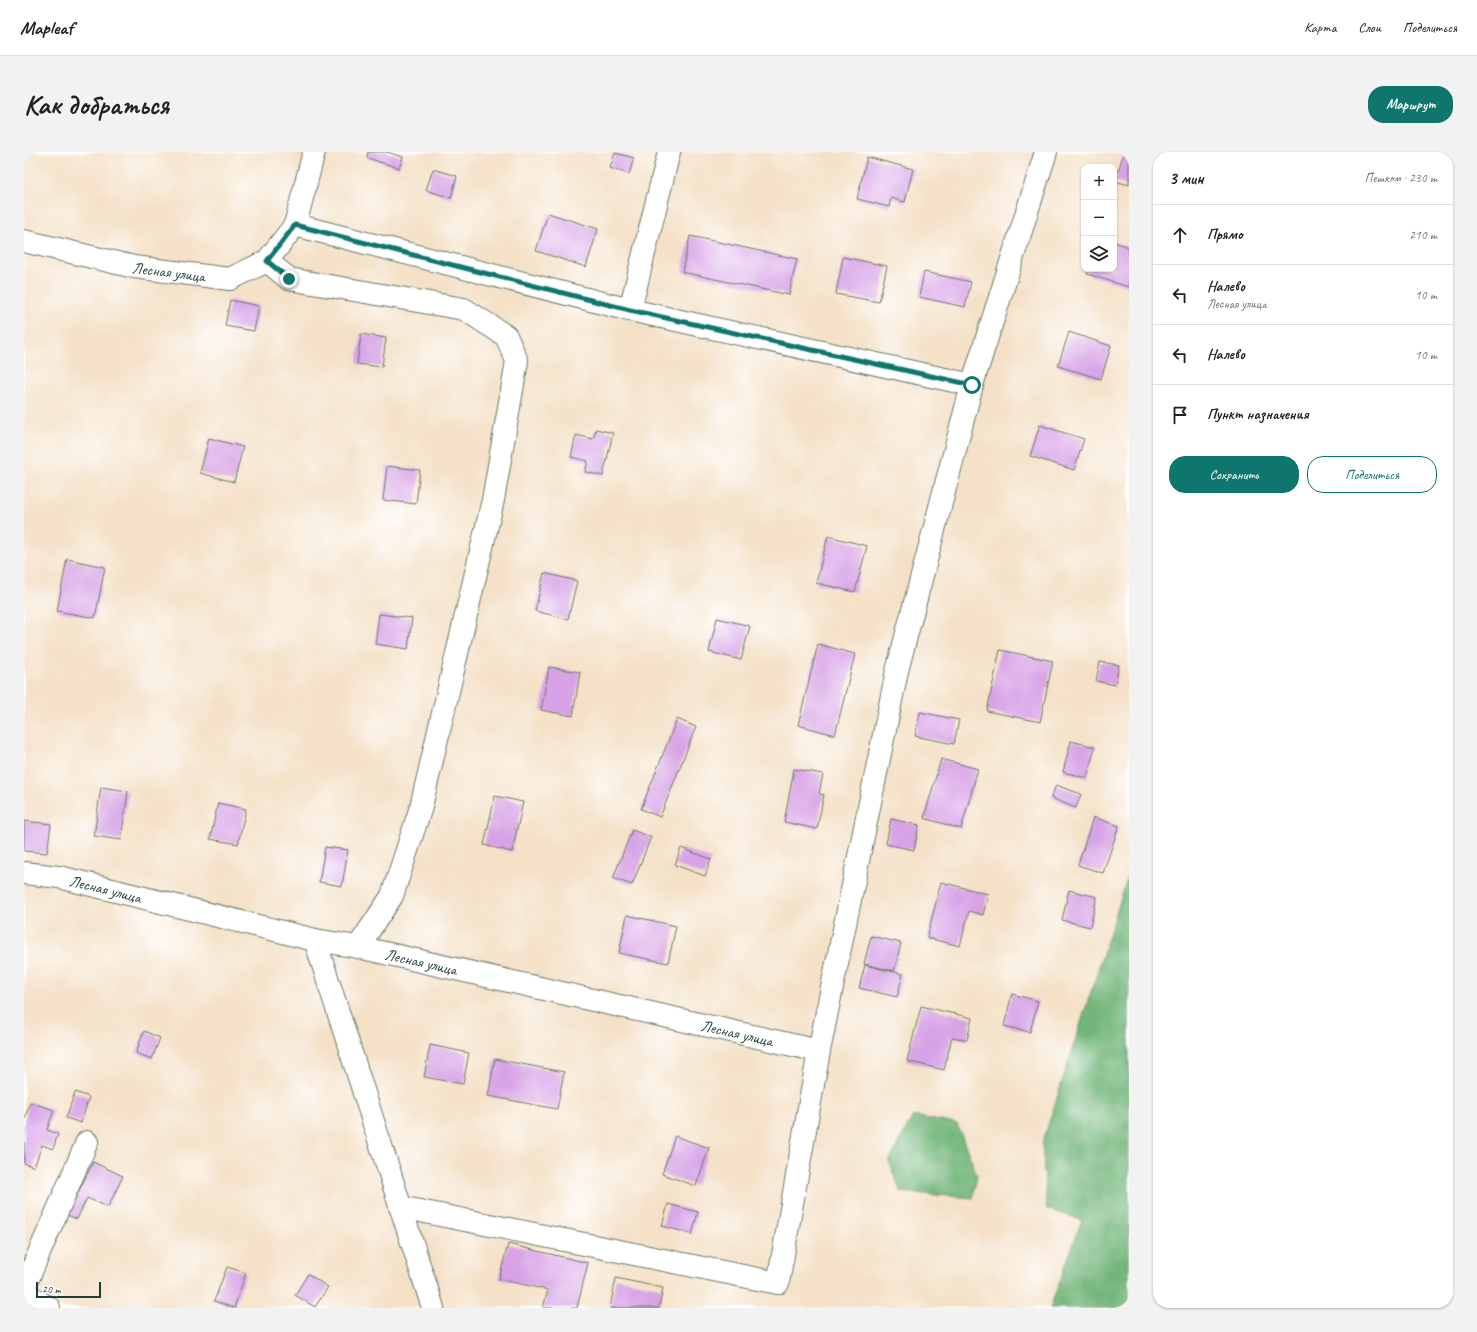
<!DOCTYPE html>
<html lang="ru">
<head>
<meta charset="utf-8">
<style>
	:root { --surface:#fff; --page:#f2f2f2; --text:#222; --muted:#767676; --line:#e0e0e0; --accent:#0f766e }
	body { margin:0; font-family:Caveat,sans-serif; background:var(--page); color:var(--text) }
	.controls { position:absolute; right:12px; top:12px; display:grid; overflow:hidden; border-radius:8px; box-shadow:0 1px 3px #0004 }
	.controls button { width:36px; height:36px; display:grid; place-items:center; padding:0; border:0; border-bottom:1px solid var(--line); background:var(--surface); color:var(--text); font:20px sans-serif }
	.scale { position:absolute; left:12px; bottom:10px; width:65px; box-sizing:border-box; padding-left:4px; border:2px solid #1f3d34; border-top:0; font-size:11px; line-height:14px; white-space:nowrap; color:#1f3d34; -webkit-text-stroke:3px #fff; paint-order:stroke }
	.stop { position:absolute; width:12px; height:12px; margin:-9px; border:3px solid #0f766e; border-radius:50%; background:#fff }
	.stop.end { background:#0f766e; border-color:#fff; box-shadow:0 1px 4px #0008 }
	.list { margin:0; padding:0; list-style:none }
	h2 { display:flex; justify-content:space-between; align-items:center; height:52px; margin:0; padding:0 16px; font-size:17px }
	h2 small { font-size:13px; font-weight:400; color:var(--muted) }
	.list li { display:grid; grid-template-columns:26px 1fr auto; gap:12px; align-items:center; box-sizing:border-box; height:60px; padding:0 16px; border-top:1px solid var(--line) }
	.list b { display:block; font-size:15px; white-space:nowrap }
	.list p { margin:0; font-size:13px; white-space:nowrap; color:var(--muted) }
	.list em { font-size:13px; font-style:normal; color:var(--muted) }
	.actions { display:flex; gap:8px; padding:12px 16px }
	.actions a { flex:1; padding:9px 0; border:1px solid var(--accent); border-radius:16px; text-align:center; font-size:14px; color:var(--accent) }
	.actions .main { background:var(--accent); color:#fff }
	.icon { flex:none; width:22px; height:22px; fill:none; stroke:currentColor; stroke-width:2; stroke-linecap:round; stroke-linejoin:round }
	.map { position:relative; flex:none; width:1105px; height:1156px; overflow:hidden; border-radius:16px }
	header { display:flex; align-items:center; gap:24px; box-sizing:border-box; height:56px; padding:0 20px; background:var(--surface); border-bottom:1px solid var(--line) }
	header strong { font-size:19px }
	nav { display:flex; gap:22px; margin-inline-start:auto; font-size:14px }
	.intro { display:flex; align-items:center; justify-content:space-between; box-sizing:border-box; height:96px; padding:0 24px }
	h1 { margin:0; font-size:28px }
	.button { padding:10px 18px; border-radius:16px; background:var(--accent); color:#fff; font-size:14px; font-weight:700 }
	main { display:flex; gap:24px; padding:0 24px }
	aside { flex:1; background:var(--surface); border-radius:16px; box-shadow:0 1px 3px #0004 }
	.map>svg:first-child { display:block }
	.forest { fill:#72b679; stroke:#487a56 }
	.building { fill:#d7a2e6 }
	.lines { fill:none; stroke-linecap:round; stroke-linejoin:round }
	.minor-casing { stroke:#6a7667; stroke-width:24 }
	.minor { stroke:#fff; stroke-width:22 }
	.route { stroke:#0f766e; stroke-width:5 }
	.labels { text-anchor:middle; stroke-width:4; stroke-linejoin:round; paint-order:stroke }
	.street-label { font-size:16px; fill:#1f3d34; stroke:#fff }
</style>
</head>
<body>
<header>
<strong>Mapleaf</strong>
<nav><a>Карта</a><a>Слои</a><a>Поделиться</a></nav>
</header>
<div class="intro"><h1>Как добраться</h1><a class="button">Маршрут</a></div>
<main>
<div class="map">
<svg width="1105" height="1156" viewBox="0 0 1105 1156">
	<rect width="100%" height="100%" fill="#fff"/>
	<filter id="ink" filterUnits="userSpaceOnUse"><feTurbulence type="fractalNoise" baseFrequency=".025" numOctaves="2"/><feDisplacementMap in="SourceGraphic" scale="8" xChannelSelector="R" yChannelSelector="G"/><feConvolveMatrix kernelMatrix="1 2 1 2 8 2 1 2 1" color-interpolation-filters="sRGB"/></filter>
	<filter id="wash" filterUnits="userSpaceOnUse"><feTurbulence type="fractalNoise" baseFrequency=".012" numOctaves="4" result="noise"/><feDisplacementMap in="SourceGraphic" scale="16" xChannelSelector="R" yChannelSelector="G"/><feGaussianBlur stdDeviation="0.9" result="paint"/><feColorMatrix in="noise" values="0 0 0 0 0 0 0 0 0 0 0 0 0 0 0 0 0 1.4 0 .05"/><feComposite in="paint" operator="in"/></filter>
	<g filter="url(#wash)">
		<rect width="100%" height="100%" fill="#f4e1c7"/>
		<g class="forest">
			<polygon points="1105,721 1105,1156 1026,1156 1058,1068 1023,1057 1018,992"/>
			<polygon points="889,964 933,972 953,1023 949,1046 877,1040 865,1010"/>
		</g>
		<g id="blocks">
			<g class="building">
				<polygon points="344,0 363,0 379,5 375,16 343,6"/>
				<polygon points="1100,0 1105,0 1105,33 1091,29"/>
				<polygon points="591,1 610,6 605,22 586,16"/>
				<polygon points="843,5 889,17 881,50 867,46 865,55 833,47"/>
				<polygon points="409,17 433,24 427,46 402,38"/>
				<polygon points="524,61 574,77 562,115 512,99"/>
				<polygon points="666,84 773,107 765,143 658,120"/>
				<polygon points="1090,90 1105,95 1105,135 1063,122 1065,117 1090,117"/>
				<polygon points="819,105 863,114 855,150 812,142"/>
				<polygon points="900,120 947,130 941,155 895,145"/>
				<polygon points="206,148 235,154 230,179 201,174"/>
				<polygon points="1045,180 1087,194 1077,227 1034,214"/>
				<polygon points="337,182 362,186 358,215 333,212"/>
				<polygon points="1016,273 1060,287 1050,318 1006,304"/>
				<polygon points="572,277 589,281 579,324 561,320 564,309 547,305 552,283 569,287"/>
				<polygon points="185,286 219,295 210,330 176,321"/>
				<polygon points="363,314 396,318 392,352 359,348"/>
				<polygon points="804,384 843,394 831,440 792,431"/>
				<polygon points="43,407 81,415 71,466 33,459"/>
				<polygon points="520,421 553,429 544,467 511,459"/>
				<polygon points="355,462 388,466 384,497 351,492"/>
				<polygon points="693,466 726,474 717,508 685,500"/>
				<polygon points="794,492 831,502 811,583 774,573"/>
				<polygon points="976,498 1029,509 1016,570 963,559"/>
				<polygon points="1076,510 1095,513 1091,533 1072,529"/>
				<polygon points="525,515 556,520 549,564 517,558"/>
				<polygon points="896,560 935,568 930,592 891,584"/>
				<polygon points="653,567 672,575 636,665 617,657"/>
				<polygon points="1047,589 1071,595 1063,626 1039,620"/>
				<polygon points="917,607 954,617 937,677 900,666"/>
				<polygon points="770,617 799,622 795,642 800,643 793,677 760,670"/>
				<polygon points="1032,633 1057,642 1052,656 1027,646"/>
				<polygon points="77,635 104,639 97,688 70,684"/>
				<polygon points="471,644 499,650 488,700 460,693"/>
				<polygon points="194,651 222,657 214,692 186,687"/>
				<polygon points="1069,665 1095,674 1079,721 1054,713"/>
				<polygon points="867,667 895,673 890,698 862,692"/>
				<polygon points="0,669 27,672 23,701 0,699"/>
				<polygon points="608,678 627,685 608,733 589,726"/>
				<polygon points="301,695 324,698 318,734 295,730"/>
				<polygon points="657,696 687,707 681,724 651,713"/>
				<polygon points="917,730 964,742 959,763 945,759 936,794 903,786"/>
				<polygon points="1045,738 1073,745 1066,775 1038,768"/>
				<polygon points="603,763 652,774 644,811 595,801"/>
				<polygon points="847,784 877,791 870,819 840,812"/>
				<polygon points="841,813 879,822 873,845 835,836"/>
				<polygon points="988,842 1014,849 1006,880 980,874"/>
				<polygon points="897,854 948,866 943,888 928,885 920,918 883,909"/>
				<polygon points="120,879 136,886 128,907 112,901"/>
				<polygon points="406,893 445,901 439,932 400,925"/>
				<polygon points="471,907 540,920 533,957 464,944"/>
				<polygon points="51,940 65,945 57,971 42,966"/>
				<polygon points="6,950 30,958 23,978 34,982 29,997 18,993 10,1015 0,1011 0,969"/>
				<polygon points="651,984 685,996 672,1034 638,1022"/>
				<polygon points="69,1010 99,1024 84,1055 63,1046 53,1067 43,1063"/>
				<polygon points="644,1052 674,1060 668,1082 638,1074"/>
				<polygon points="484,1092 564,1111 553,1156 519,1156 524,1138 475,1127"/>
				<polygon points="203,1115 222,1121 210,1156 190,1149"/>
				<polygon points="284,1122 304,1135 291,1155 271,1143"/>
				<polygon points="592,1126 639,1136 635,1156 586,1156"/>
			</g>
		</g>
	</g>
	<g filter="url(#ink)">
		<use href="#blocks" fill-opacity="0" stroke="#6a7667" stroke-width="1"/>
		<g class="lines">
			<g class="minor-casing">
				<g id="minor">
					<polyline points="271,73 606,158 948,233"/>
					<path id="s1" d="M0,89L110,115L206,127L243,109L271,73L290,0"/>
					<polyline points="243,109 265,127 440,157 482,184 493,209 469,348 397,655 368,744 334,795"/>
					<polyline points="606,158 645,0"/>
					<path id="s2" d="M0,721L35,725L291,788L334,795L795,899"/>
					<polyline points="291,788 409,1156"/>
					<polyline points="376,1055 754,1131 795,899 873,519 948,233 1022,0"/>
					<polyline points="0,1136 63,990"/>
					<polyline points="0,1140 25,1156"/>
				</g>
			</g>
			<use href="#minor" class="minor"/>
		</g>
	</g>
	<g class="lines" filter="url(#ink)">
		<polyline class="route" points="265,127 243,109 271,73 606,158 948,233"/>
	</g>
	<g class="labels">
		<g class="street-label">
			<text dy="6" stroke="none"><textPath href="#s1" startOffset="148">Лесная улица</textPath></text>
			<text dy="6" stroke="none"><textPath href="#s2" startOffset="83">Лесная улица</textPath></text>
			<text dy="6" stroke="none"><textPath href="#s2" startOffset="407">Лесная улица</textPath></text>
			<text dy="6" stroke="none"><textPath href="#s2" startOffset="731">Лесная улица</textPath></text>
		</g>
	</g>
</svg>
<div class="controls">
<button>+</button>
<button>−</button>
<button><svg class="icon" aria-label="layers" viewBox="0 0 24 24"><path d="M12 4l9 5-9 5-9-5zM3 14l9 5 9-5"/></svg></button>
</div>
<div class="scale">20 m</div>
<div class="stop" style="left:948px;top:233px"></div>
<div class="stop end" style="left:265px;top:127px"></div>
</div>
<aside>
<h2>3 мин<small>Пешком · 230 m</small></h2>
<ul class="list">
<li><svg class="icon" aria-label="ahead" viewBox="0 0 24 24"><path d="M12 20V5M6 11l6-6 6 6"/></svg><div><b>Прямо</b></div><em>210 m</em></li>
<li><svg class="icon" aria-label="left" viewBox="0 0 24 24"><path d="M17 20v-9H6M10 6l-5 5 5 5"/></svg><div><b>Налево</b><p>Лесная улица</p></div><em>10 m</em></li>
<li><svg class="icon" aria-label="left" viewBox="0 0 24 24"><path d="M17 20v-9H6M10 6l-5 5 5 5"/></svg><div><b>Налево</b></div><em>10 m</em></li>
<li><svg class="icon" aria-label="arrive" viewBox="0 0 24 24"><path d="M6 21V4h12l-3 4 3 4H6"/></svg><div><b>Пункт назначения</b></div></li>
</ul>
<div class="actions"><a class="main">Сохранить</a><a>Поделиться</a></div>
</aside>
</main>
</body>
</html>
